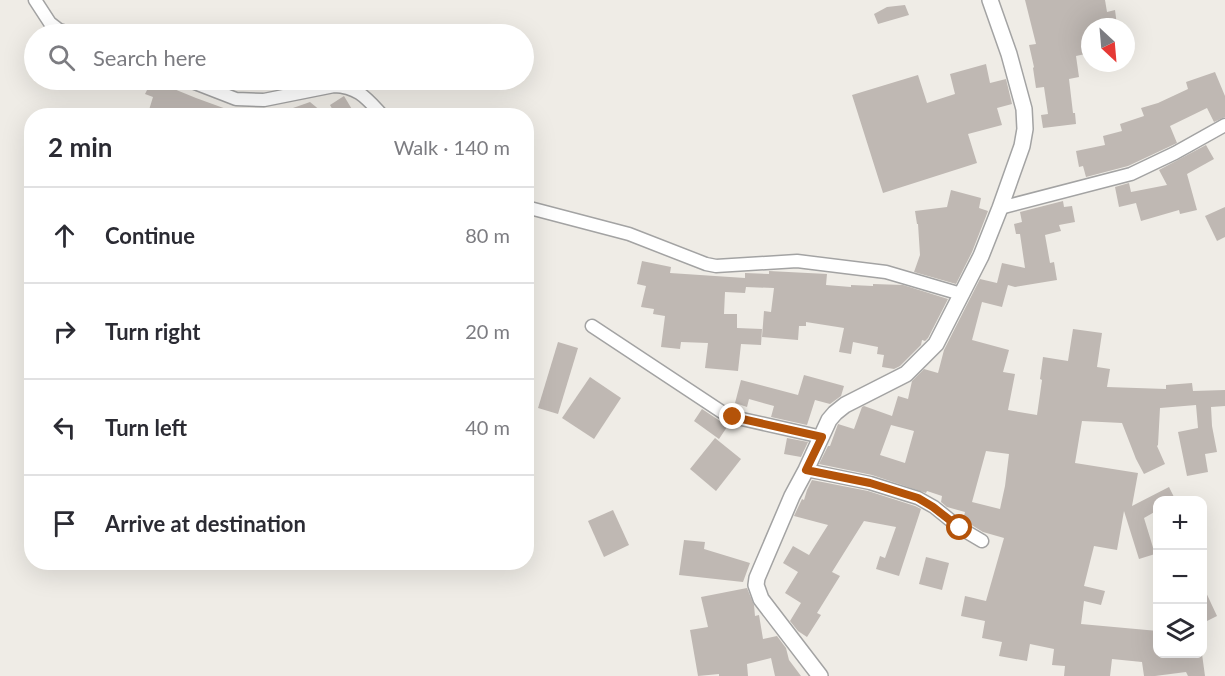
<!DOCTYPE html>
<html lang="en">
<head>
<meta charset="utf-8">
<style>
	:root { --surface:#fff; --page:#f7f7f7; --text:#2b2b33; --muted:#7c7c81; --line:#e1e1e2 }
	body { margin:0; font-family:Lato,sans-serif; background:var(--page); color:var(--text) }
	.controls { position:absolute; right:18px; bottom:18px; display:grid; overflow:hidden; border-radius:12px; box-shadow:0 6px 24px #0002 }
	.controls button { width:54px; height:54px; display:grid; place-items:center; padding:0; border:0; border-bottom:2px solid var(--line); background:var(--surface); color:var(--text); font:30px sans-serif }
	.compass { position:absolute; left:1081px; top:18px; width:54px; height:54px; border-radius:50%; background:var(--surface); box-shadow:0 6px 24px #0002; rotate:154deg }
	.stop { position:absolute; width:18px; height:18px; margin:-14px; border:4px solid #b45309; border-radius:50%; background:#fff }
	.stop.end { background:#b45309; border-color:#fff; box-shadow:0 2px 6px #0008 }
	.list { margin:0; padding:0; list-style:none }
	h2 { display:flex; justify-content:space-between; align-items:center; height:78px; margin:0; padding:0 24px; font-size:26px }
	h2 small { font-size:20px; font-weight:400; color:var(--muted) }
	.list li { display:grid; grid-template-columns:39px 1fr auto; gap:18px; align-items:center; box-sizing:border-box; height:96px; padding:0 24px; border-top:2px solid var(--line) }
	.list b { display:block; font-size:22px; white-space:nowrap }
	.list em { font-size:20px; font-style:normal; color:var(--muted) }
	.icon { flex:none; width:33px; height:33px; fill:none; stroke:currentColor; stroke-width:2; stroke-linecap:round; stroke-linejoin:round }
	.map { position:relative; flex:none; width:1225px; height:676px; overflow:hidden }
	.search { position:absolute; background:var(--surface); box-shadow:0 6px 24px #0002; left:24px; top:24px; width:510px; height:66px; display:flex; align-items:center; gap:15px; box-sizing:border-box; padding:0 21px; border-radius:33px; color:var(--muted); font-size:22px }
	.panel { position:absolute; background:var(--surface); box-shadow:0 6px 24px #0002; left:24px; top:108px; width:510px; height:462px; border-radius:24px }
	.map>svg:first-child { display:block }
	.building { fill:#bfb8b3; fill-rule:evenodd }
	.lines { fill:none; stroke-linecap:round; stroke-linejoin:round }
	.minor-casing { stroke:#a3a3a3; stroke-width:15 }
	.tertiary-casing { stroke:#a3a3a3; stroke-width:18 }
	.minor { stroke:#fff; stroke-width:12 }
	.tertiary { stroke:#fff; stroke-width:15 }
	.route { stroke:#b45309; stroke-width:8 }
</style>
</head>
<body>
<div class="map">
<svg width="1225" height="676" viewBox="0 0 1225 676">
	<rect width="100%" height="100%" fill="#efece6"/>
	<g class="building">
		<polygon points="1025,0 1105,0 1107,12 1115,10 1117,25 1090,27 1090,53 1076,56 1079,77 1069,79 1073,113 1075,113 1076,124 1043,128 1041,115 1048,114 1044,87 1036,88 1033,68 1034,67 1029,45 1036,44"/>
		<polygon points="905,5 909,15 878,24 874,14 887,7"/>
		<polygon points="986,64 990,83 1006,79 1012,104 997,108 1002,125 968,134 977,163 883,193 852,95 918,75 927,103 955,94 950,74"/>
		<polygon points="1215,72 1225,96 1225,117 1214,122 1207,108 1170,126 1177,143 1128,166 1086,177 1083,166 1079,167 1076,151 1105,145 1103,136 1122,131 1120,124 1144,116 1141,108 1158,103 1188,89 1186,82"/>
		<polygon points="152,80 196,98 240,114 239,116 197,116 177,108 173,116 162,116 149,110 153,97 145,94"/>
		<polygon points="344,96 356,116 336,116 330,105"/>
		<polygon points="310,102 327,116 276,116 276,114"/>
		<polygon points="1206,145 1214,159 1187,174 1197,210 1180,214 1179,210 1141,221 1136,203 1119,207 1115,187 1129,183 1131,192 1167,185 1159,170"/>
		<polygon points="951,190 981,198 979,208 988,211 972,252 956,284 914,272 920,255 918,224 917,224 915,211 947,207"/>
		<path d="M1063,201L1064,207L1072,206L1075,222L1059,225L1061,231L1045,235L1050,263L1054,262L1057,280L1015,287L1008,285L1002,307L982,302L972,340L1009,350L1003,372L1015,374L1008,410L1037,415L1042,380L1040,379L1043,357L1068,361L1073,329L1102,333L1097,367L1110,369L1107,387L1166,389V385L1192,383L1193,391L1225,390V406L1211,407L1212,426L1217,452L1205,454L1208,472L1187,476L1178,432L1198,428L1196,405L1160,408L1158,445L1157,446L1165,464L1144,474L1136,459L1122,423L1082,421L1075,463L1138,473L1132,506L1169,487L1176,501H1158V510L1144,518L1155,554L1139,559L1124,511L1117,550L1094,546L1084,586L1105,591L1101,605L1084,601L1081,624L1158,631V654H1202L1205,676H1188L1186,672L1155,676H1144L1142,662L1112,659L1110,676H1064L1065,666L1052,665L1054,649L1030,644L1027,661L999,656L1002,642L982,638L985,621L961,616L965,596L986,601L1004,538L983,532L965,521L963,520L965,512L947,507L941,502L942,496L927,491L926,493L872,475L819,464L828,446H830L838,424L854,429L862,407L864,406L892,416L898,396L908,399L912,381L924,369L938,373L944,350L980,279L997,283L1002,263L1025,268L1020,234H1016L1014,224L1022,222L1020,212ZM891,425L914,431L905,463L880,455ZM986,451L1009,454L1005,486L1000,509L972,502Z"/>
		<polygon points="1225,207 1225,237 1217,241 1205,216"/>
		<polygon points="642,261 671,267 670,273 745,278 745,273 769,274 769,271 827,274 826,285 851,287 851,285 873,286 873,284 903,285 948,299 928,338 925,341 922,340 921,345 900,366 894,369 882,367 884,355 877,354 878,347 853,342 851,354 839,352 844,328 806,322 806,326 799,326 798,340 762,337 764,311 771,312 774,288 746,287 745,293 725,292 724,314 737,314 737,328 762,329 761,345 741,344 738,371 705,368 708,343 681,342 680,349 661,347 665,316 653,314 654,309 641,307 646,286 637,284"/>
		<polygon points="558,342 578,348 558,414 538,408"/>
		<polygon points="804,375 844,386 841,396 830,404 815,400 807,425 771,417 774,406 749,399 747,407 735,403 741,380 798,395"/>
		<polygon points="590,377 621,398 594,439 562,418"/>
		<polygon points="702,409 720,421 729,424 719,439 694,421"/>
		<polygon points="715,438 741,459 716,491 690,469"/>
		<polygon points="787,438 808,442 801,457 784,454"/>
		<polygon points="812,480 868,491 915,506 921,509 899,576 876,569 880,556 885,558 896,527 864,521 832,572 840,576 817,613 821,615 807,637 798,631 790,621 801,603 785,593 798,572 783,563 793,546 809,555 828,525 794,516 802,499 804,500 807,490"/>
		<polygon points="613,510 629,545 604,557 588,521"/>
		<polygon points="684,540 705,542 704,549 750,563 743,582 679,575"/>
		<polygon points="926,557 949,563 942,590 919,584"/>
		<polygon points="1203,586 1217,616 1203,623"/>
		<polygon points="747,588 754,605 755,616 759,615 763,639 777,636 786,648 789,660 801,676 775,676 771,658 747,664 748,676 719,676 719,674 698,676 690,630 708,627 701,597"/>
	</g>
	<g class="lines">
		<g class="minor-casing">
			<g id="minor">
				<polyline points="35,0 50,23 59,30 73,34"/>
				<path d="M187,80L236,99L264,100L334,86C359,87 367,99 383,116"/>
				<polyline points="526,207 629,234 706,264 716,266 797,261 886,272 961,294"/>
				<polyline points="1000,208 1131,174 1175,153 1225,125"/>
				<polyline points="592,326 725,414 733,417 822,437"/>
				<polyline points="806,470 870,483 918,498 934,507 960,528 982,541"/>
			</g>
		</g>
		<g class="tertiary-casing">
			<polyline id="tertiary" points="820,676 761,599 756,585 757,578 792,496 806,470 829,420 835,413 845,405 906,374 936,344 981,256 1000,208 1022,146 1025,129 1024,109 1009,54 990,0"/>
		</g>
		<use href="#minor" class="minor"/>
		<use href="#tertiary" class="tertiary"/>
	</g>
	<g class="lines">
		<polyline class="route" points="733,417 822,437 806,470 870,483 918,498 933,507 960,528"/>
	</g>
</svg>
<div class="controls">
<button>+</button>
<button>−</button>
<button><svg class="icon" aria-label="layers" viewBox="0 0 24 24"><path d="M12 4l9 5-9 5-9-5zM3 14l9 5 9-5"/></svg></button>
</div>
<svg class="compass" viewBox="-18 -18 36 36"><path d="M0-13l5 13h-10z" fill="#e53935"/><path d="M0 13l5-13h-10z" fill="#7c7c81"/></svg>
<div class="stop" style="left:960px;top:528px"></div>
<div class="stop end" style="left:733px;top:417px"></div>
<div class="search"><svg class="icon" aria-label="search" viewBox="0 0 24 24"><circle cx="10" cy="10" r="6"/><path d="M15 15l6 6"/></svg>Search here</div>
<section class="panel">
<h2>2 min<small>Walk · 140 m</small></h2>
<ul class="list">
<li><svg class="icon" aria-label="ahead" viewBox="0 0 24 24"><path d="M12 20V5M6 11l6-6 6 6"/></svg><div><b>Continue</b></div><em>80 m</em></li>
<li><svg class="icon" aria-label="right" viewBox="0 0 24 24"><path d="M7 20v-9h11M14 6l5 5-5 5"/></svg><div><b>Turn right</b></div><em>20 m</em></li>
<li><svg class="icon" aria-label="left" viewBox="0 0 24 24"><path d="M17 20v-9H6M10 6l-5 5 5 5"/></svg><div><b>Turn left</b></div><em>40 m</em></li>
<li><svg class="icon" aria-label="arrive" viewBox="0 0 24 24"><path d="M6 21V4h12l-3 4 3 4H6"/></svg><div><b>Arrive at destination</b></div></li>
</ul>
</section>
</div>
</body>
</html>
